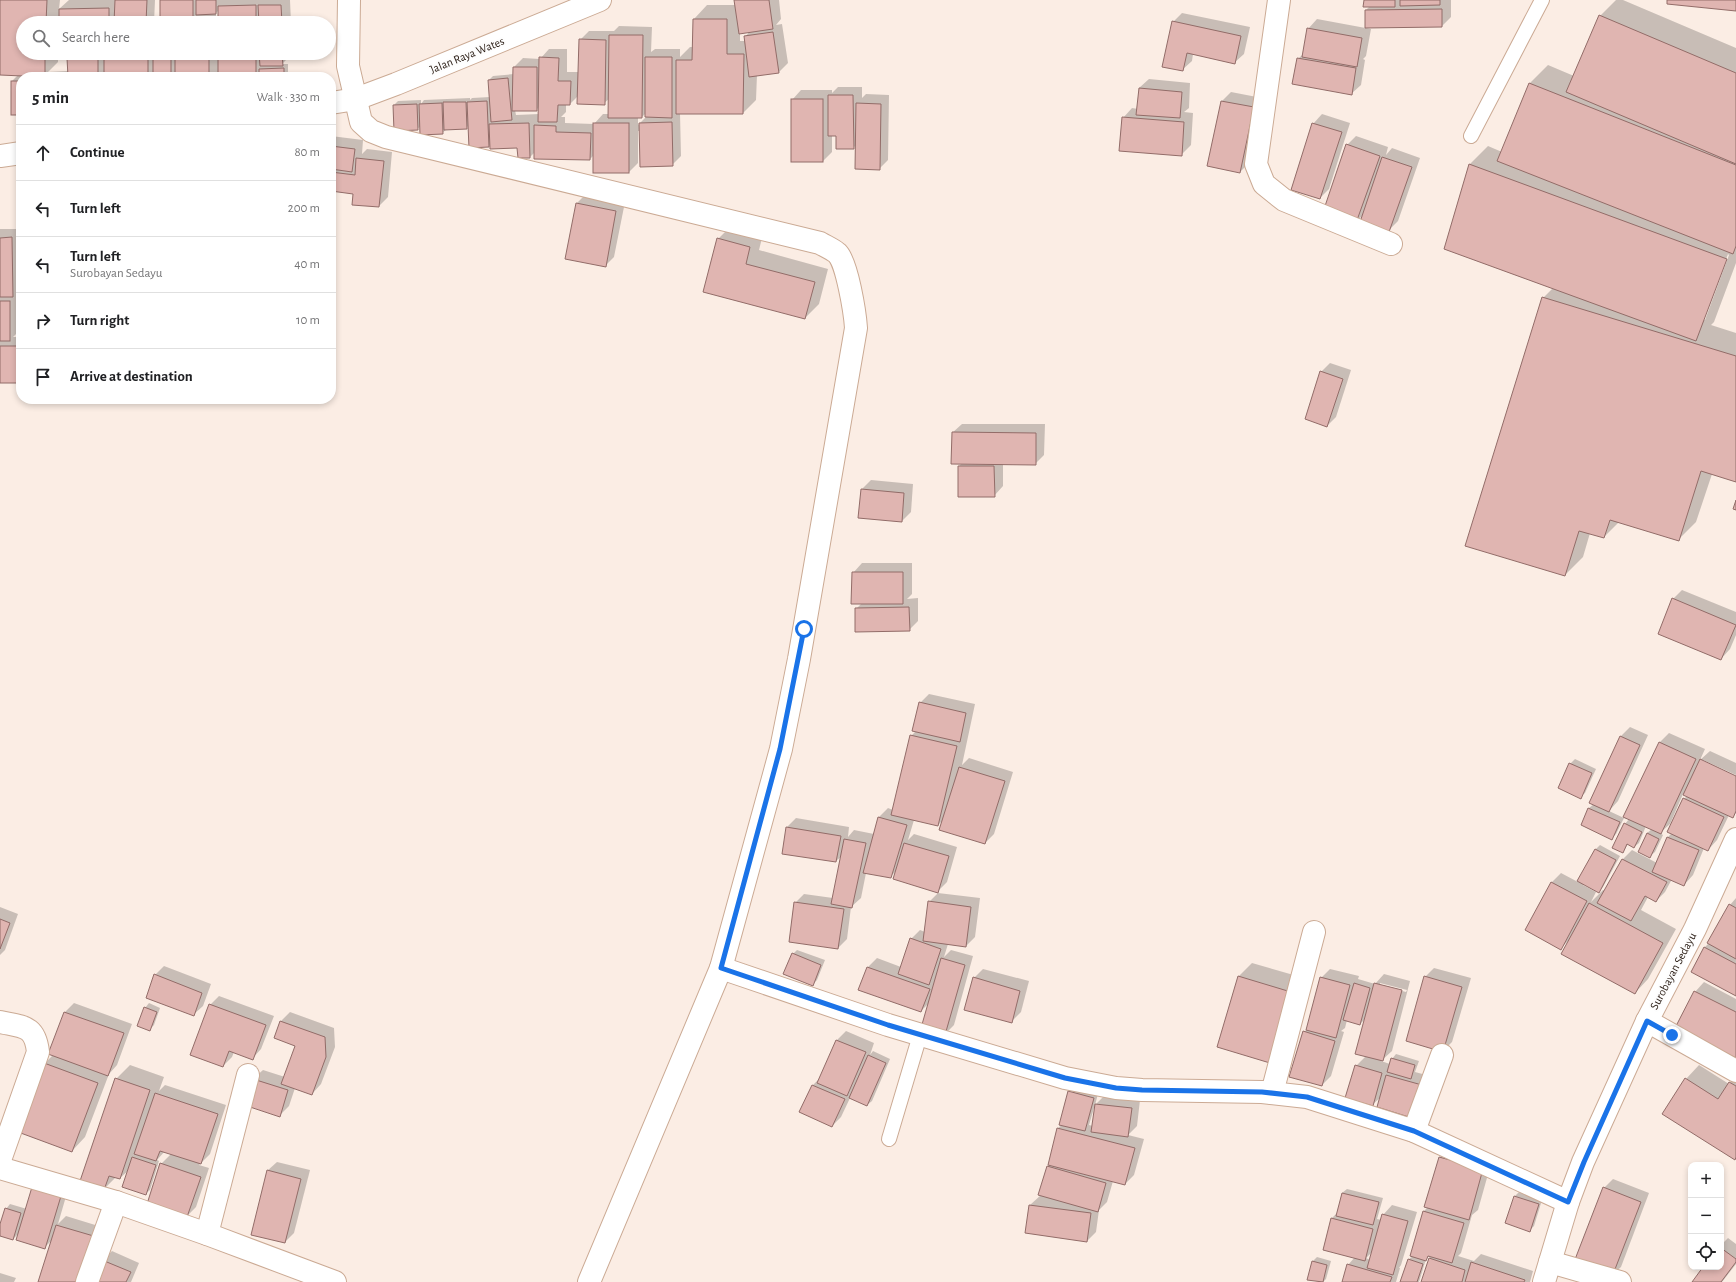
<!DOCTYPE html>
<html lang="en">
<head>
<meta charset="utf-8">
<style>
	:root { --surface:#fff; --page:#f6f6f6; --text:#202124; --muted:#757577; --line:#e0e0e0 }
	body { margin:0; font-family:"Alegreya Sans",sans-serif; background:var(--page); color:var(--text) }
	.controls { position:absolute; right:12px; bottom:12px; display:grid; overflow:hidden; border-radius:8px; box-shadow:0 2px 6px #0003 }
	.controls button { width:36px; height:36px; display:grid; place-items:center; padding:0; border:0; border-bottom:1px solid var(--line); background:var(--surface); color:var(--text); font:20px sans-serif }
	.stop { position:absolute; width:12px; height:12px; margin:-9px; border:3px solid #1a73e8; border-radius:50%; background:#fff }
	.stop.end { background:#1a73e8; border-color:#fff; box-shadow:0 1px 4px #0008 }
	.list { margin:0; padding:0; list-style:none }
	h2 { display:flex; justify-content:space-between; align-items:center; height:52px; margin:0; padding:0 16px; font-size:17px }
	h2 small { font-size:13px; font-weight:400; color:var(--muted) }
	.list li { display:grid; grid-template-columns:26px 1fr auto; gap:12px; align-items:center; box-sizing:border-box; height:56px; padding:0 16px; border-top:1px solid var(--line) }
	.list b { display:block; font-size:15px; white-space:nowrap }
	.list p { margin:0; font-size:13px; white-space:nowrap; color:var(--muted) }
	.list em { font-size:13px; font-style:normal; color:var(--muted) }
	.icon { flex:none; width:22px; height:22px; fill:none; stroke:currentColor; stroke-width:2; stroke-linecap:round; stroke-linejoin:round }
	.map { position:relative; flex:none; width:1736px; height:1282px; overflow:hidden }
	.search { position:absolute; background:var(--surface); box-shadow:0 2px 6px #0003; left:16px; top:16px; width:320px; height:44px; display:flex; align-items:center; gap:10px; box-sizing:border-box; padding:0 14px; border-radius:22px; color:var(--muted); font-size:15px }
	.panel { position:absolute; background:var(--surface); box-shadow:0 2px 6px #0003; left:16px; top:72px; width:320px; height:332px; border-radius:16px }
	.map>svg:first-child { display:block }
	.shadow { fill:#0003; fill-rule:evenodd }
	.building { fill:#e0b5b1; stroke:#926c68 }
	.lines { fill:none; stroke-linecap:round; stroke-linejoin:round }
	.lane-casing { stroke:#cbaa94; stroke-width:16 }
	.street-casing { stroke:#cbaa94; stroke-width:24 }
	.secondary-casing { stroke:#cbaa94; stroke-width:24 }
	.highway-casing { stroke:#cbaa94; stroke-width:24 }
	.lane { stroke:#fff; stroke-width:14 }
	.street { stroke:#fff; stroke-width:22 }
	.secondary { stroke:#fff; stroke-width:22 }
	.highway { stroke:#fff; stroke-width:22 }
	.route { stroke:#1a73e8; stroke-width:5 }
	.labels { text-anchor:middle; stroke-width:4; stroke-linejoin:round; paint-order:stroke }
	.street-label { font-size:12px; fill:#291c14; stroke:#fdfdfd }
</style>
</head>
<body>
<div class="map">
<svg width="1736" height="1282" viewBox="0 0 1736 1282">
	<rect width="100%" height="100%" fill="#fbede4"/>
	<g class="shadow">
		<polygon points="0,0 60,0 59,9 69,0 155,0 154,23 23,23 23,53 58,53 58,62 48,72 68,71 68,59 74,53 291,53 291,55 282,64 288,64 288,77 21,77 21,114 12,81 18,75 0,74"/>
		<polygon points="161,0 290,0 291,23 219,23 219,10 216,13 216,23 161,23"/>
		<path d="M736,0H779L781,19L776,25L782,24L788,63L779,72L757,75L756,100L743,113H680L681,156L672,165L640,131H638V163L629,172L594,155L590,159L535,152L530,157L518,147L491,144L489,146L469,125L466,128L447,129L442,133L421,126L417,129L394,105L398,101L421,100V104L424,100L470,98V100L472,98L490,97L489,80L493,76L514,74V67L523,58L540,59L549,49H567V72H579L580,40L589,31H614L619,26L652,27L651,52L655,49H680V57L690,47H693L694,19L707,5H736ZM750,31L745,37L746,41H740V33ZM578,96L604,103L609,99V114H603L594,124L565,123V117H561L566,112V104H570ZM539,107V114L516,115L515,110H536ZM646,113V117L638,125V117H642Z"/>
		<polygon points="1365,0 1451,0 1451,17 1442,26 1366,27 1366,10 1370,6"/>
		<path d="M1616,0H1623L1736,48V263L1714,322L1711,325L1736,333V481L1712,474L1696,522L1678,540L1619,522L1604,537L1590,533L1583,557L1565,575L1543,298L1553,288L1470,164L1488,146L1502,152L1530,83L1548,65L1574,76L1600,16ZM1728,254L1729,255L1705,320H1703Z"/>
		<polygon points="1182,13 1250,27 1244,54 1234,63 1193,54 1192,61 1182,70 1173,22"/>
		<polygon points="1317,19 1371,29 1366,56 1363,59 1365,60 1361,85 1351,94 1298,59 1303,54 1308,29"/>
		<polygon points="1149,79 1190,83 1189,108 1184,112 1193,113 1191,145 1181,155 1123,118 1132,108 1138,109 1139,88"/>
		<polygon points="838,87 862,87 862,98 866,94 889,95 888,160 879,169 856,145 853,148 837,135 832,135 832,152 823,161 792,100 801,90 832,90 832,93"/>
		<polygon points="1231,92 1262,98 1249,163 1240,172 1209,166 1222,101"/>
		<polygon points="1322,114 1350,123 1329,189 1320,198 1313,124"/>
		<polygon points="331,136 363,140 362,154 367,149 392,152 388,197 379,206 354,193 331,190"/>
		<polygon points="1356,136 1388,147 1386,155 1392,148 1420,158 1398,221 1389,230 1364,214 1356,222 1347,145"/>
		<polygon points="586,194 625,202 614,257 605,266 577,203"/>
		<polygon points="732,225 763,234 759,250 828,269 819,304 805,318 718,239"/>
		<polygon points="0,229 20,229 21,288 16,293 18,293 19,331 13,337 21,337 21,382 0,382"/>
		<polygon points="1330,363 1351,370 1336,417 1327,426 1321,372"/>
		<polygon points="962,424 1045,424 1044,455 1035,464 1003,464 1003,486 994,496 959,466 962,463 952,433"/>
		<polygon points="871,480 913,484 911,512 902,521 862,489"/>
		<polygon points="862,563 912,563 912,594 907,599 918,598 918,621 909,630 856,609 862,603 853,573"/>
		<polygon points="1682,590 1736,612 1736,635 1730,649 1721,659 1673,599"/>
		<polygon points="929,694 975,704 962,765 969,758 1013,772 994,834 985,843 943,820 938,825 914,820 908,840 914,834 957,847 947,882 938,891 897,870 890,877 866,873 861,898 851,907 847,939 838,948 795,903 804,894 833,898 842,856 836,861 787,827 796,818 849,827 848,837 854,830 874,834 879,817 888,808 893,810 911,736 916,731 920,703"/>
		<polygon points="1630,727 1648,735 1618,801 1609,811 1624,818 1616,834 1612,838 1582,824 1589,808 1594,804 1621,736"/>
		<polygon points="1669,733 1705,749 1700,760 1710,751 1736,763 1736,775 1703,760 1703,762 1736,777 1736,813 1732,817 1729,815 1717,840 1708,850 1704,848 1693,875 1684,885 1672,879 1665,892 1656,901 1648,897 1641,910 1676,929 1648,979 1635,993 1569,940 1561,948 1527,930 1552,882 1561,873 1578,882 1596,849 1600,845 1620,856 1603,887 1599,891 1584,883 1583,885 1596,892 1591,902 1603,890 1605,891 1623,859 1632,850 1657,863 1668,837 1672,833 1684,799 1687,796 1683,794 1670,824 1660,833 1663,835 1655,852 1650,856 1647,833 1652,829 1646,826 1639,843 1634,847 1628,844 1623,852 1625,824 1629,819 1624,818 1660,742"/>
		<polygon points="1575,759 1596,769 1585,793 1580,797 1570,764"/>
		<polygon points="938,893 980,898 975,937 966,946 948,944 944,957 951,950 973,956 954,1025 945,1034 929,1003 921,1011 860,989 868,967 877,958 901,967 911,939 920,930 925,932 929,902"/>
		<polygon points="1736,898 1736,995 1692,971 1705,947 1709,943 1730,905"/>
		<polygon points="0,907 18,914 5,950 0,955"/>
		<polygon points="797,950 825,960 817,980 813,984 793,954"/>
		<polygon points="1252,963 1304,978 1284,1048 1238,977"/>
		<polygon points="164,966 211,984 203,1006 193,1015 155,975"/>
		<polygon points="1434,968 1471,978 1452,1042 1443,1051 1425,977"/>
		<polygon points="983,969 1029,981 1021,1012 1011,1022 974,978"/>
		<path d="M1330,969L1359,976L1358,979L1375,984L1384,974L1410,981L1392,1051L1381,1061L1390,1064L1392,1059L1396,1054L1419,1061L1415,1072L1430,1076L1421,1107L1381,1097L1372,1105L1356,1066L1366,1056V1018L1360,1024L1347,1020L1345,1028L1341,1031L1344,1032L1331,1076L1322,1085L1304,1032L1308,1028L1321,978ZM1380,983L1407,990L1406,992L1380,985Z"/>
		<polygon points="1704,982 1736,999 1736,1057 1695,992"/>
		<polygon points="219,996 274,1016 261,1049 252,1059 234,1052 232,1057 223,1066 210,1005"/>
		<polygon points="74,1003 132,1024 117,1065 109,1074 85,1137 72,1151 44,1064 53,1055 65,1012"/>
		<polygon points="149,1003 160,1008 154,1025 149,1030 145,1008"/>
		<polygon points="290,1012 334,1028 335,1047 321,1084 312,1094 295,1088 289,1106 279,1116 253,1079 263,1070 285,1077 296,1045 275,1038 281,1021"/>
		<polygon points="846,1031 874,1043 870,1055 873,1051 890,1059 872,1101 867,1105 850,1098 841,1117 832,1126 801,1112 813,1085 821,1077 837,1040"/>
		<polygon points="130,1065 164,1077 159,1091 165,1085 226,1105 210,1154 199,1165 209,1168 196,1207 187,1216 161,1164 171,1154 165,1151 157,1160 159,1161 150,1190 145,1194 129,1170 120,1178 116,1177 104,1189 116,1079"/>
		<polygon points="1699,1065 1729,1084 1736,1076 1736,1157 1686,1079"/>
		<path d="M1073,1088L1098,1094L1095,1105L1105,1095L1140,1100L1137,1126L1128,1135L1144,1139L1134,1175L1125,1184L1113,1181L1107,1202L1099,1210L1096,1232L1087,1241L1030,1205L1041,1195L1058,1128L1062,1125L1069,1092ZM1094,1108H1095L1093,1126L1089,1125Z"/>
		<polygon points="1449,1148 1492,1160 1478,1210 1472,1215 1461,1253 1458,1256 1474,1261 1481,1254 1533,1271 1530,1282 1422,1282 1431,1254 1426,1259 1419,1282 1401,1282 1409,1259 1413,1256 1424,1211 1428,1207 1425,1207 1440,1157"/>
		<polygon points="277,1162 310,1170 294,1233 285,1242 267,1171"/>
		<polygon points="1613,1179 1649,1193 1621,1267 1611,1276 1604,1188"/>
		<polygon points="69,1186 58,1224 66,1216 105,1228 40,1282 52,1240 44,1248 20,1232 13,1239 0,1236 0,1227 6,1209 10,1204 27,1209"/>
		<path d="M1347,1189L1383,1198L1377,1219L1382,1220L1383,1215L1392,1205L1417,1212L1401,1265L1399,1268H1400L1396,1282H1343L1348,1265L1355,1257L1332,1218L1337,1213L1342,1193ZM1372,1252L1370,1260L1366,1258Z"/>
		<polygon points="1519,1192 1542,1200 1534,1226 1530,1230 1514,1197"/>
		<polygon points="1728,1238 1736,1244 1736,1264 1722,1282 1693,1282 1704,1267 1721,1267 1721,1245"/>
		<polygon points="112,1251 139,1263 131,1282 94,1282 103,1260"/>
		<polygon points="1317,1257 1331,1261 1326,1279 1323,1282 1308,1280 1313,1261"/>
		<polygon points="0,1273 16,1278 14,1282 0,1282"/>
	</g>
	<g class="building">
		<polygon points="0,0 47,0 46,23 23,23 23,53 45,53 45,77 0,75"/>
		<polygon points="115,0 147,0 146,23 114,23"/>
		<polygon points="160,0 193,0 193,17 207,17 207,23 160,23"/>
		<polygon points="196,0 216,0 216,14 196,15"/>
		<polygon points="734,0 769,0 773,29 739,34"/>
		<polygon points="1364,0 1395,0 1395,7 1363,7"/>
		<polygon points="1400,0 1440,0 1440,5 1400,6"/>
		<polygon points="1667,0 1736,0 1736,11 1667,4"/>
		<polygon points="256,5 256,23 218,23 218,6"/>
		<polygon points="258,5 281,5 282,23 259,23"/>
		<polygon points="109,8 109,23 59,23 59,9"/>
		<polygon points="1442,9 1442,27 1365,28 1365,10"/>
		<polygon points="1599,15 1736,73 1736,164 1566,92"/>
		<polygon points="693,19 727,19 727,54 744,54 743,114 676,114 676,60 692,60"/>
		<polygon points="1172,21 1241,36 1235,64 1187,53 1183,71 1162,67"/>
		<polygon points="1307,28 1362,38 1357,67 1302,57"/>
		<polygon points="773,32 779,73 749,77 744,36"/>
		<polygon points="609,35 643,35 642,118 608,118"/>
		<polygon points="579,39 606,40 605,105 577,104"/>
		<rect x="104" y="53" width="44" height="24"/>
		<rect x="153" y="53" width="18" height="24"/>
		<rect x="175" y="53" width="34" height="24"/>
		<rect x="218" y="53" width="38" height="24"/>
		<polygon points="259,53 282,53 283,66 260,66"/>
		<polygon points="98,57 98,77 68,77 67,58"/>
		<polygon points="539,57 559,58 558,81 571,81 570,105 558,105 557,122 538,122"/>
		<polygon points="645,57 672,57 672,118 645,117"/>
		<polygon points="1297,58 1356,68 1352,95 1292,84"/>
		<polygon points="513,67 537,67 537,111 512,111"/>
		<polygon points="284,68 284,77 259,77 259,69"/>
		<polygon points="508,78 512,120 491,122 488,80"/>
		<rect x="11" y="81" width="10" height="34"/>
		<polygon points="1529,83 1736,165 1736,246 1733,254 1497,161"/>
		<polygon points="1139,88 1182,92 1180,118 1136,115"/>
		<polygon points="828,95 853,95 854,149 836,149 836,136 828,136"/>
		<rect x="791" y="99" width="32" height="63"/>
		<polygon points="487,101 489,147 469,148 467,102"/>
		<polygon points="1221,101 1254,107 1240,173 1207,166"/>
		<polygon points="443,102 466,102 467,129 444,130"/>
		<polygon points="442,103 443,134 420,135 419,104"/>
		<polygon points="856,103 881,104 880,170 855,169"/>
		<polygon points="417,104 418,130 394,131 393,105"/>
		<polygon points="1122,117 1184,122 1182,156 1119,151"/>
		<polygon points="672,122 673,166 640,167 639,123"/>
		<polygon points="529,123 530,158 518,158 517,148 490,149 489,124"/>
		<rect x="593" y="123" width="36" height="50"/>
		<polygon points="1312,123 1342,132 1320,199 1291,190"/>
		<polygon points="534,125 556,126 556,132 591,133 590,160 534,159"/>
		<polygon points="1346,144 1380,156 1356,223 1323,212"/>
		<polygon points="331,146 355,149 352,172 331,169"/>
		<polygon points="1382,157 1412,167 1389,232 1360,222"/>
		<polygon points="356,158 384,161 379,207 352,205 353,194 331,191 331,172 355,175"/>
		<polygon points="1469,164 1727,259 1696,341 1444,249"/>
		<polygon points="576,203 616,211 606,267 565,259"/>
		<polygon points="12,237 13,297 0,297 0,238"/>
		<polygon points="717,238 750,247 746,264 815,282 805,319 703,292"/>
		<polygon points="1542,297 1736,356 1736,482 1701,471 1679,541 1610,520 1604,538 1579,531 1565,576 1465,546"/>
		<rect x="0" y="301" width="10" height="40"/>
		<rect x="0" y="346" width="21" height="37"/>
		<polygon points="1320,371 1343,379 1327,427 1305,419"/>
		<polygon points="952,432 1036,433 1036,465 951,464"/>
		<polygon points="958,466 994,466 995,497 958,497"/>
		<polygon points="861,489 904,493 902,522 858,518"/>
		<polygon points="1736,500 1736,510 1733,509"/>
		<polygon points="852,572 903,572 903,604 851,604"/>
		<polygon points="1672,598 1736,625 1721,660 1658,634"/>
		<polygon points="909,607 910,631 855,632 855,608"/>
		<polygon points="919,702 966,713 960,742 912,731"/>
		<polygon points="910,735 957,746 938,826 891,815"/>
		<polygon points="1620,736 1640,745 1609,812 1589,803"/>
		<polygon points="1659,742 1696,759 1661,834 1623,817"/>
		<polygon points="1700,759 1736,776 1736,811 1733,818 1683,795"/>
		<polygon points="1569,763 1592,773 1581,799 1558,788"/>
		<polygon points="959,767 1005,781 985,844 939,830"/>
		<polygon points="1683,798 1724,817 1708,851 1667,832"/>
		<polygon points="1588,808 1620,822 1612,840 1581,825"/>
		<polygon points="878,817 907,825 891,878 863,873"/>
		<polygon points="1624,823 1642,832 1634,848 1627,844 1623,853 1612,848"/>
		<polygon points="786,827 841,836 836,862 782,854"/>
		<polygon points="1647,833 1659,839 1650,858 1638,852"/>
		<polygon points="1667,837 1699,850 1684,886 1652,872"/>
		<polygon points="844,839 866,843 852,908 831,904"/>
		<polygon points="904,843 949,856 938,893 893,879"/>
		<polygon points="1595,849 1616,860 1599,893 1577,881"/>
		<polygon points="1622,859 1667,882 1656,902 1645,896 1631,921 1597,903"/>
		<polygon points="1551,882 1587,901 1561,950 1525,930"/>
		<polygon points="928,901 971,907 966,947 923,941"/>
		<polygon points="794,902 844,909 838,949 789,942"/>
		<polygon points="1589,903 1663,943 1635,994 1561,954"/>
		<polygon points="1729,904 1736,908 1736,959 1707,943"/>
		<polygon points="0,919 10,923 0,949"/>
		<polygon points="910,938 941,949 929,985 898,974"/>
		<polygon points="1704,947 1736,964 1736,996 1691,972"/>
		<polygon points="792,953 821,965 813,986 783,974"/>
		<polygon points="941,958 965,965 945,1035 921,1028"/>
		<polygon points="867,967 930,989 921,1012 858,990"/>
		<polygon points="154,974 202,993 194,1016 146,998"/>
		<polygon points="1238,976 1291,992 1270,1063 1217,1047"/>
		<polygon points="1424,976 1462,987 1443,1052 1406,1041"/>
		<polygon points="973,977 1020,991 1012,1023 964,1010"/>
		<polygon points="1320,977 1350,985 1336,1038 1306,1030"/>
		<polygon points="1354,983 1370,988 1360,1025 1343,1020"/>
		<polygon points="1374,983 1402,990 1383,1061 1355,1054"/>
		<polygon points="1694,991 1736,1012 1736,1058 1675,1028"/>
		<polygon points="209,1004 266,1025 253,1060 229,1051 223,1067 190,1055"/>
		<polygon points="144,1007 157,1012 150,1031 137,1026"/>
		<polygon points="64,1012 124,1033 108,1076 48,1054"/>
		<polygon points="280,1021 325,1037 326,1057 312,1095 281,1084 295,1046 274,1038"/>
		<polygon points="1303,1031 1335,1041 1322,1086 1289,1077"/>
		<polygon points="836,1040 866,1052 847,1096 817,1083"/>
		<polygon points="868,1055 886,1063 867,1106 849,1098"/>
		<polygon points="1391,1058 1415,1065 1411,1079 1387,1072"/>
		<polygon points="44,1063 98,1083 72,1152 18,1132"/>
		<polygon points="1355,1065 1382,1073 1373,1106 1345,1098"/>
		<polygon points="1386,1075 1422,1085 1412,1118 1377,1107"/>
		<polygon points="115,1078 150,1090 120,1179 109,1176 104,1190 80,1181"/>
		<polygon points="1685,1078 1718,1099 1729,1082 1736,1086 1736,1157 1735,1160 1662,1114"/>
		<polygon points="253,1079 288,1090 280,1117 244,1105"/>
		<polygon points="812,1085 845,1099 832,1127 799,1112"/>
		<polygon points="1068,1091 1094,1098 1085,1131 1059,1125"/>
		<polygon points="155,1093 218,1114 201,1164 160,1151 156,1161 134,1154"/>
		<polygon points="1095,1104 1132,1108 1128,1137 1091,1132"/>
		<polygon points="1057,1128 1135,1148 1125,1185 1048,1165"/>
		<polygon points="132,1157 156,1165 146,1195 122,1187"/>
		<polygon points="1439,1157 1483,1169 1469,1220 1424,1207"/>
		<polygon points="160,1163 201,1177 187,1217 147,1204"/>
		<polygon points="1047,1166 1106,1183 1098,1212 1038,1195"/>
		<polygon points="267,1170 301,1179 285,1243 251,1235"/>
		<polygon points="32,1187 61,1196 45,1249 16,1240"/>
		<polygon points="1603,1187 1641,1202 1612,1277 1574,1262"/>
		<polygon points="1342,1193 1379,1202 1373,1225 1336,1216"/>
		<polygon points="1514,1196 1539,1204 1530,1232 1505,1223"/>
		<polygon points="1029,1205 1091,1213 1087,1242 1025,1233"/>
		<polygon points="5,1208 21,1213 13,1240 0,1236 0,1224"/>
		<polygon points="1423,1211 1464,1223 1452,1263 1428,1256 1426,1261 1410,1256"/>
		<polygon points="1382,1214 1408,1221 1393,1275 1367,1268"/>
		<polygon points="1331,1218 1373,1229 1365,1261 1323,1250"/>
		<polygon points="56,1225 97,1237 83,1282 38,1282"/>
		<polygon points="1721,1248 1736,1259 1736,1262 1721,1282 1692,1282 1703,1267 1721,1267"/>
		<polygon points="1429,1258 1465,1270 1462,1282 1421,1282"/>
		<polygon points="1408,1259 1423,1264 1417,1282 1400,1282"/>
		<polygon points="102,1260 131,1272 126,1282 93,1282"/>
		<polygon points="1312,1261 1327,1265 1323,1282 1307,1280"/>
		<polygon points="1471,1262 1525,1280 1524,1282 1465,1282"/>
		<polygon points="1347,1264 1392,1277 1390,1282 1342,1282"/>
	</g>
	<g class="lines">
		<g class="lane-casing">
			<g id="lane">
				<polyline points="1471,136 1542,0"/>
				<polyline points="889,1139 920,1035"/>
			</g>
		</g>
		<g class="street-casing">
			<g id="street">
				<path d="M349,0L348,66L361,122L371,131L386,137L820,243C825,246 832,249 837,253C847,262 855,313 856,328L799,659L781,749L721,968L589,1282"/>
				<polyline points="1279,0 1256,164 1264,184 1284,200 1391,244"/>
				<polyline points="721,968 888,1025 1065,1078 1116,1088 1142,1090 1262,1092 1307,1097 1414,1131 1568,1202"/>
				<polyline points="1647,1021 1736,1071"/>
				<path d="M0,1022C23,1027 35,1025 38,1052L0,1160"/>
				<polyline points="1272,1093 1314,932"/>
				<polyline points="1414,1131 1442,1055"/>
				<polyline points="0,1168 116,1202 207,1234 335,1282"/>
				<polyline points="207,1234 248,1075"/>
				<polyline points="1550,1262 1620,1282"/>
				<polyline points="87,1282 116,1202"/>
			</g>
		</g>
		<g class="secondary-casing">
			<polyline id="secondary" points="1544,1282 1568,1202 1583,1162 1647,1021 1695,929 1736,839"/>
		</g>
		<g class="highway-casing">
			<g id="highway">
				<polyline points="331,103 356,99 396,84 600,0"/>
				<polyline points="0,156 21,153"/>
			</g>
		</g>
		<use href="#lane" class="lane"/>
		<use href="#street" class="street"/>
		<use href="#secondary" class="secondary"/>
		<use href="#highway" class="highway"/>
	</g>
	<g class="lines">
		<polyline class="route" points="804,629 780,749 721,968 888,1025 1065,1078 1116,1088 1142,1090 1262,1092 1307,1097 1414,1131 1568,1202 1584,1162 1647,1021 1672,1035"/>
	</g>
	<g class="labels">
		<g class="street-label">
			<text transform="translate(467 55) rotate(-22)" y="4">Jalan Raya Wates</text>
			<text transform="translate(1673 971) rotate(-62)" y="4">Surobayan Sedayu</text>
		</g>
	</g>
</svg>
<div class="controls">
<button>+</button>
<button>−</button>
<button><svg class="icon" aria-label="locate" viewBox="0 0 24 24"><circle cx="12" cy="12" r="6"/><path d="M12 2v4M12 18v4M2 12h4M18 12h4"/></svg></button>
</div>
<div class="stop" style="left:804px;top:629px"></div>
<div class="stop end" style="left:1672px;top:1035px"></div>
<div class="search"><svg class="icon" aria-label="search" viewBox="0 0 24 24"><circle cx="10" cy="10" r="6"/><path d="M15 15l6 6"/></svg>Search here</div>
<section class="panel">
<h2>5 min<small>Walk · 330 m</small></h2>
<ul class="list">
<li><svg class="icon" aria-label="ahead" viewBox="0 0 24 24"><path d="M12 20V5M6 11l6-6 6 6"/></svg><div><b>Continue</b></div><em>80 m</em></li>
<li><svg class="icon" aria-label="left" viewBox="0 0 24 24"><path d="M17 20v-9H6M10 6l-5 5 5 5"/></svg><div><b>Turn left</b></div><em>200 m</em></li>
<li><svg class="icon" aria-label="left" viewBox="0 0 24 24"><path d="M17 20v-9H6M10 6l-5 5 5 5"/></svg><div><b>Turn left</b><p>Surobayan Sedayu</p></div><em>40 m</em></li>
<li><svg class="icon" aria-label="right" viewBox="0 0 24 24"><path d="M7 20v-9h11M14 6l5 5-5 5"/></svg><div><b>Turn right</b></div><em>10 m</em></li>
<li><svg class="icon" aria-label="arrive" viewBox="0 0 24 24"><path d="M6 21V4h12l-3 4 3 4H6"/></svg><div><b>Arrive at destination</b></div></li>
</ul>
</section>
</div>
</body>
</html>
